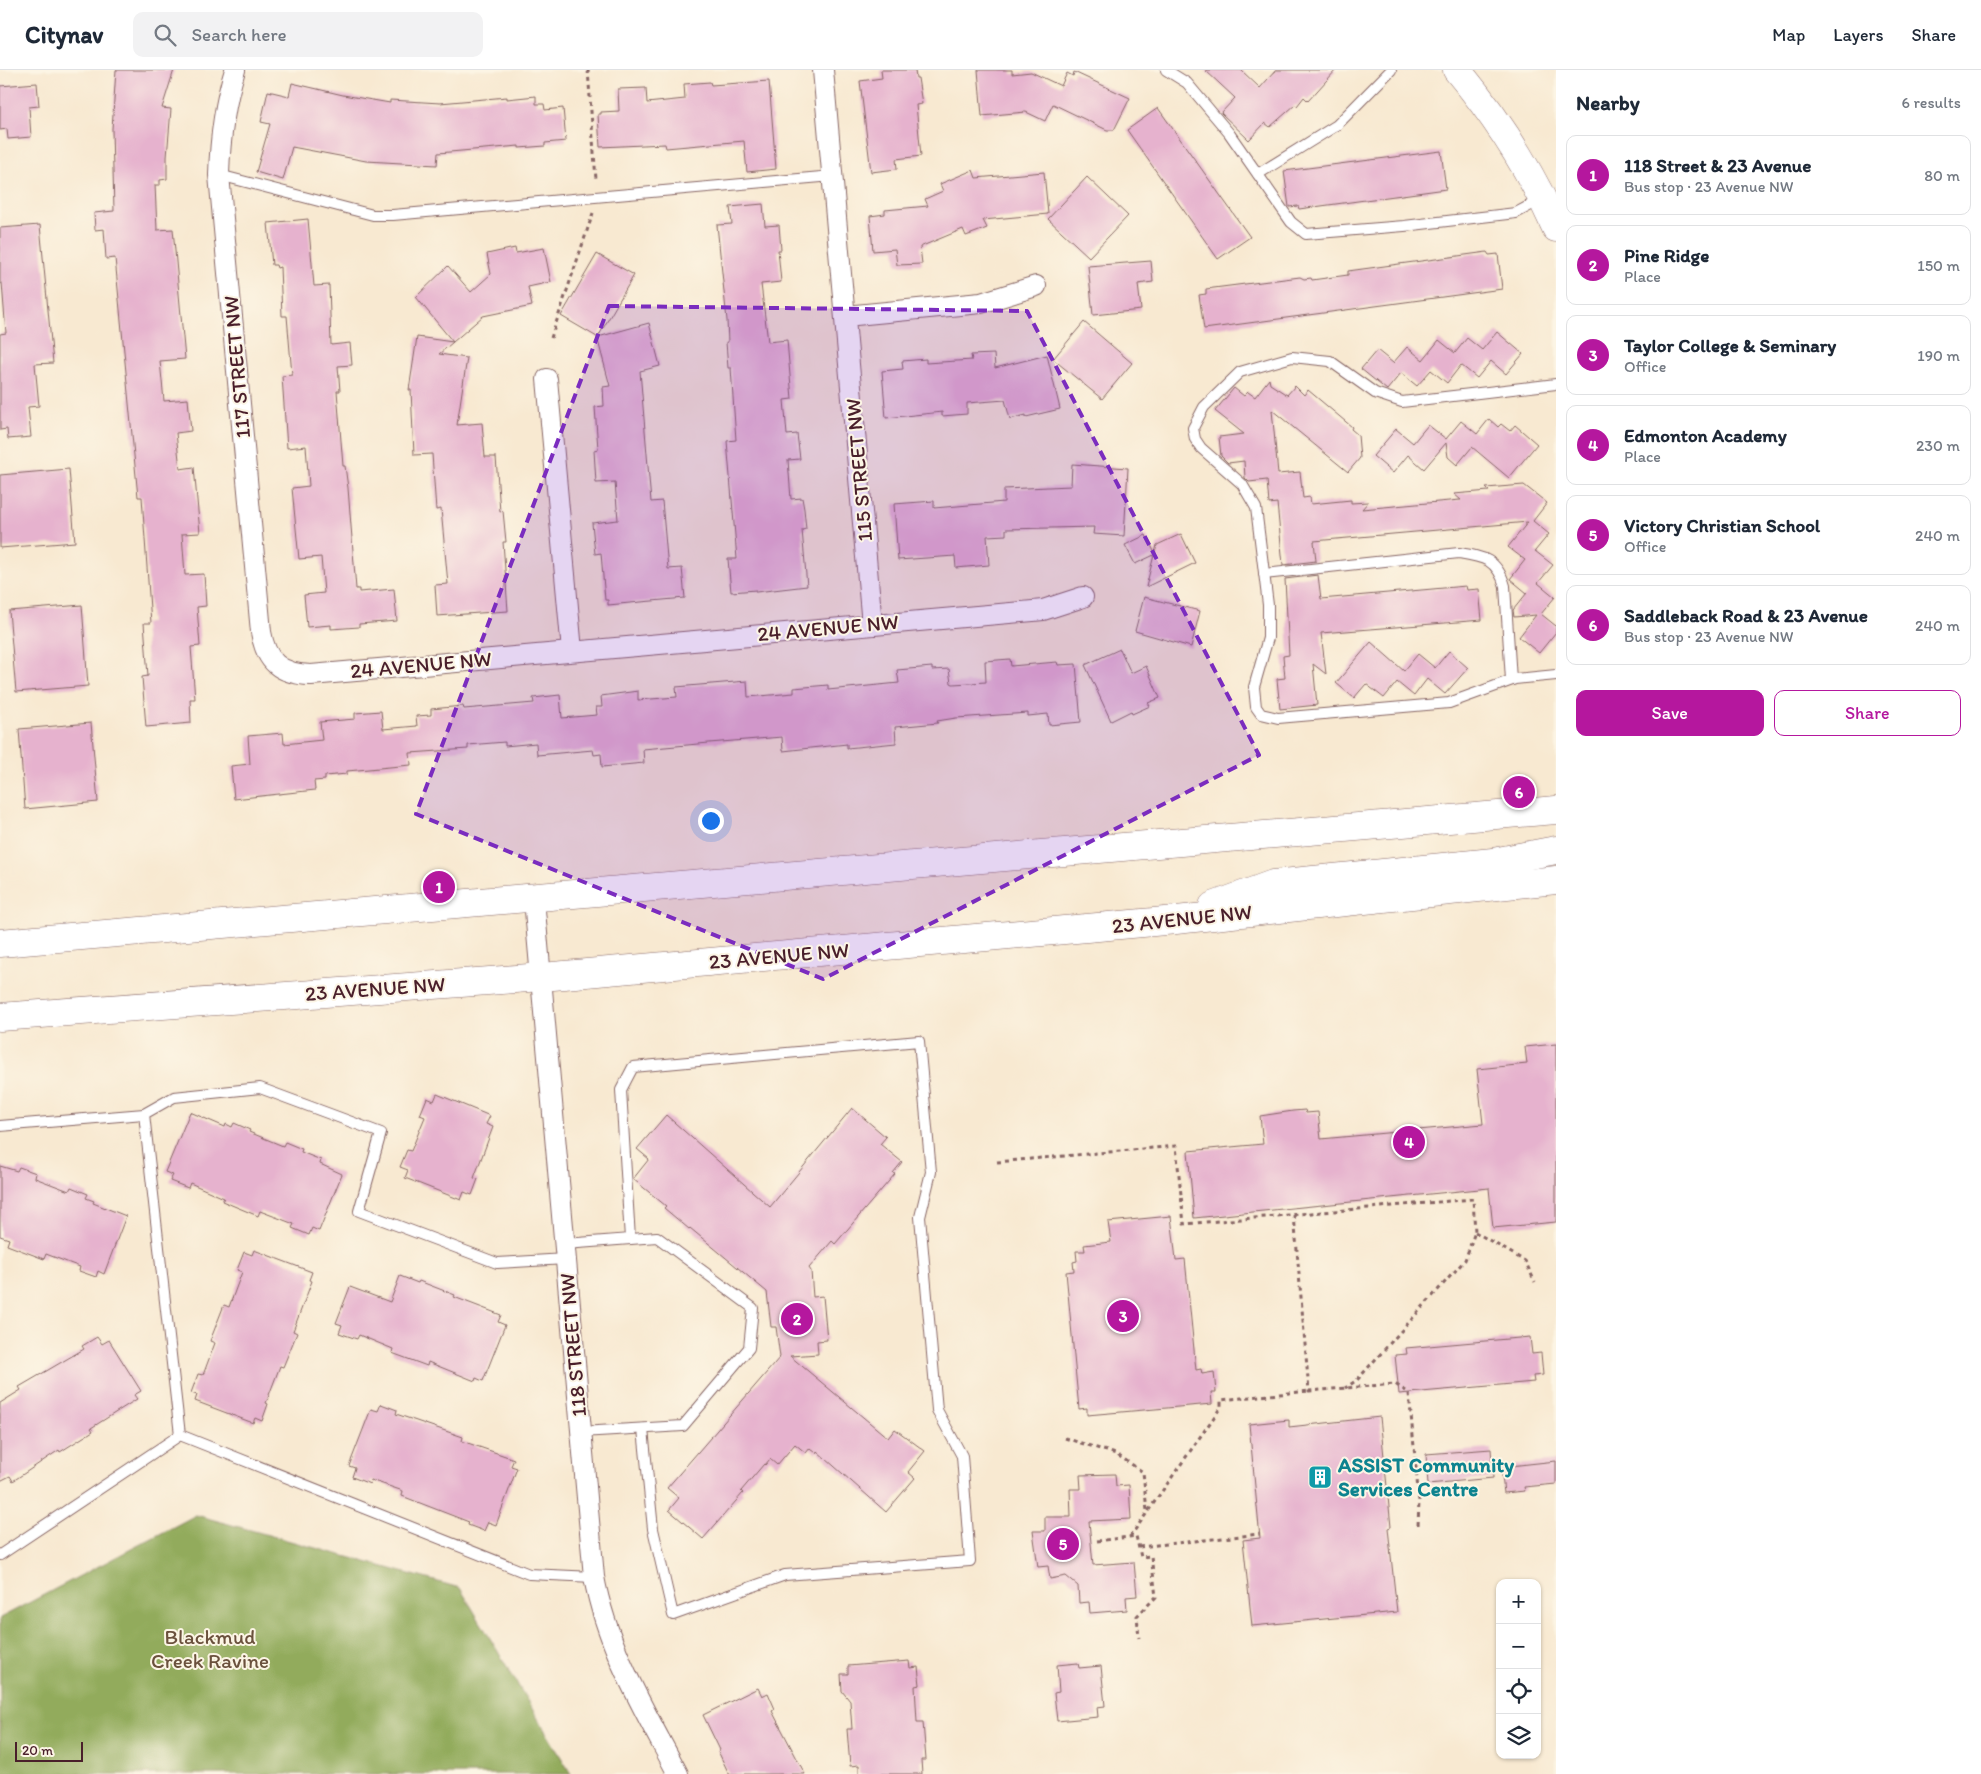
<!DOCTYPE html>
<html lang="en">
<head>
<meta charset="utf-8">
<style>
	:root { --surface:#fff; --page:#f2f2f3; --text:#1f2937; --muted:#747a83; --line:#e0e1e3; --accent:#b5179e }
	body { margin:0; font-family:Itim,sans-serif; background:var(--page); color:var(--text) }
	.controls { position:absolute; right:15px; bottom:15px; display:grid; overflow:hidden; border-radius:10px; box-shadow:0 1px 4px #0004 }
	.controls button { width:45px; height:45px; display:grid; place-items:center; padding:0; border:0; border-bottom:1px solid var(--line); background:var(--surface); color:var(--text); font:25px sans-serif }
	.scale { position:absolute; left:15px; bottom:12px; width:68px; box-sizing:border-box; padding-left:5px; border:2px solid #4a1f2b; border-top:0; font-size:14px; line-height:18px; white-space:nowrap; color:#4a1f2b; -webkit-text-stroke:4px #fcf5e5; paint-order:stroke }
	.you { position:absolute; left:710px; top:750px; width:18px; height:18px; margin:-12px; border:4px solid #fff; border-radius:50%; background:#1a73e8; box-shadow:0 0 0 8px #1a73e833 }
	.badge { display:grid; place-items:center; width:32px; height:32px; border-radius:50%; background:var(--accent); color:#fff; font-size:16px; font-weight:700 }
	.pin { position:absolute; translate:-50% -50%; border:2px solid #fff; box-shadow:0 1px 5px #0006 }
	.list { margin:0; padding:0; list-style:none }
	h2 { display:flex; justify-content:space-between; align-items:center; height:65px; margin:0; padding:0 20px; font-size:21px }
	h2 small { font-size:16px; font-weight:400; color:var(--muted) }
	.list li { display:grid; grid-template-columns:32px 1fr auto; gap:15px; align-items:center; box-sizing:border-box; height:80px; margin:0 10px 10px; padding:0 10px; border:1px solid var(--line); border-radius:10px }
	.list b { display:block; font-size:19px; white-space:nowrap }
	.list p { margin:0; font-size:16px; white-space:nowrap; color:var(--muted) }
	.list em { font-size:16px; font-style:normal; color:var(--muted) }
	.actions { display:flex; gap:10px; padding:15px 20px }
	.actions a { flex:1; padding:11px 0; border:1px solid var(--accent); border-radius:10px; text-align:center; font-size:18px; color:var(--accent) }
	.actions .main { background:var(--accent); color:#fff }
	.icon { flex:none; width:28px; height:28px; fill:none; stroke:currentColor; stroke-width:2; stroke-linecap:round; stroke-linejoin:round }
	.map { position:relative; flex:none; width:1556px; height:1704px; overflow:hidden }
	header { display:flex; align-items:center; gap:30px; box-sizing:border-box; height:70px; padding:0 25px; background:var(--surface); border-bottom:1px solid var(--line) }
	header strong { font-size:24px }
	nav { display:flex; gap:28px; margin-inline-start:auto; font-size:18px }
	.search { width:350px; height:45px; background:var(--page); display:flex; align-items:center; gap:12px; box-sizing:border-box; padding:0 18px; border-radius:10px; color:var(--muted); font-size:19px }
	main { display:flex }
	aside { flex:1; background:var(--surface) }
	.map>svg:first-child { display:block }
	.forest { fill:#92ab5c; stroke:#6e6544 }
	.building { fill:#e6b2ce }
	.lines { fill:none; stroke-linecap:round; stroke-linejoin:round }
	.lane-casing { stroke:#876665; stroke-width:12 }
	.street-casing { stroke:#876665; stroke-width:22 }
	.secondary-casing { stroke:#876665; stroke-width:29 }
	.path { stroke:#876665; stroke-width:3; stroke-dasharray:4 4; stroke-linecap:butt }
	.lane { stroke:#fff; stroke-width:10 }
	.street { stroke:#fff; stroke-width:20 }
	.secondary { stroke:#fff; stroke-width:28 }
	.marked { fill:#7b2cbf; fill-opacity:0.2; stroke:#7b2cbf; stroke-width:4; stroke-dasharray:10 6; stroke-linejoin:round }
	.labels { text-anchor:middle; stroke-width:4; stroke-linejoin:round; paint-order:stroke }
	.street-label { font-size:21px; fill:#4a1f2b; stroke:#fcf5e5 }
	.culture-label { font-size:21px; font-weight:bold; fill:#0d838f; stroke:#fcf5e5; text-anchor:start }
	.park-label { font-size:21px; fill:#6b513d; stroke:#fcf5e5 }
</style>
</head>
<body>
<header>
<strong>Citynav</strong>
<div class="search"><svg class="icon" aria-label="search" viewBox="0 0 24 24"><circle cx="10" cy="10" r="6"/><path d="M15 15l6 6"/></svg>Search here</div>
<nav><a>Map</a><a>Layers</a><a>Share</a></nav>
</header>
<main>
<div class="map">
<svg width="1556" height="1704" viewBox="0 0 1556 1704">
	<rect width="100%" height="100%" fill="#fcf5e5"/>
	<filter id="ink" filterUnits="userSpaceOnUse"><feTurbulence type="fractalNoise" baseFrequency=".02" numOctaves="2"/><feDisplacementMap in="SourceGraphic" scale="10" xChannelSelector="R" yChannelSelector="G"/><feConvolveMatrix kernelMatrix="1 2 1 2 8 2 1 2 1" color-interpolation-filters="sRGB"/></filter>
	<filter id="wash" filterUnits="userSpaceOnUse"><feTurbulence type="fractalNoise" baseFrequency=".0096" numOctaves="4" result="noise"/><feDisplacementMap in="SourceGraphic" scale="20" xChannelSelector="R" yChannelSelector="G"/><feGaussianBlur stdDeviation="1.12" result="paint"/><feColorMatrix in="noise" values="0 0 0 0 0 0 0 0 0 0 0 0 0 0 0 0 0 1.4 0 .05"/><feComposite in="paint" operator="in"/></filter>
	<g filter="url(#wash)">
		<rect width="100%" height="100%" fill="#f8e9d1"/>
		<polygon class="forest" points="196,1445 460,1518 571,1704 0,1704 0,1548"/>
		<g id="blocks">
			<g class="building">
				<polygon points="116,0 174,0 162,38 171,39 167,87 167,109 160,110 160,115 155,115 157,160 173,159 185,289 160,291 164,331 188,329 191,361 176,363 180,399 194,397 200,463 182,464 185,505 204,504 206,536 197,537 200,576 191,577 195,629 190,629 191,653 146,657 142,607 148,606 144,553 151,553 142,427 138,427 115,188 106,189 104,159 95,160 94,143 114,141 112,59"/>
				<polygon points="881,0 915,0 916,8 918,8 922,34 916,35 921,86 896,89 897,99 871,102 860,11 882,8"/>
				<polygon points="978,0 1012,0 1012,4 1031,2 1061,16 1067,3 1073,6 1074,2 1130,28 1114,60 1107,60 1053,34 1045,51 1026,42 982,46"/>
				<polygon points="1205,0 1241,0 1260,18 1276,0 1336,0 1308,31 1304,27 1297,36 1295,35 1270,57 1265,53 1249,70 1221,43 1235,28"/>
				<polygon points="769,11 776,99 747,102 744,71 666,78 665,74 600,77 598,44 601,44 601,42 619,41 618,19 646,18 647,33 685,29 684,14 710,12 711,15"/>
				<polygon points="37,13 39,36 29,37 31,67 8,69 7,59 0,60 0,16"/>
				<polygon points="292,13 343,25 390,33 390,30 440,33 507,27 507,29 536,26 536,34 544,34 545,40 563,38 566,71 545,73 545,76 519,78 519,76 438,83 437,95 366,91 292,77 283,110 256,102 270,54 261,52 268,21 289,26"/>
				<polygon points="1158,38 1250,167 1218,189 1127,60"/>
				<polygon points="1441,81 1446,119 1299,139 1298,136 1289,137 1284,101"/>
				<polygon points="973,100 976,108 1044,102 1048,144 983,150 987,158 966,166 963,159 920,177 922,194 897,195 895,179 873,181 870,146 885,144 885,140 928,136 925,129 943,121 940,114"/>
				<polygon points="1087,107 1128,146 1089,187 1048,149"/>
				<polygon points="763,134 765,156 779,155 781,180 778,180 781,212 761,214 768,272 787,270 792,329 784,330 787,365 797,364 800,389 788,390 791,429 802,428 804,439 806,459 802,460 807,516 756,522 756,520 731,522 728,489 737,489 727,371 736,370 731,298 728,298 726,272 728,272 727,250 717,155 732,154 730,137"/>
				<polygon points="308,149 314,216 329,215 331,275 350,273 352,295 338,296 340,321 337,321 343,396 345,396 348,418 356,519 359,519 359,522 394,519 397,551 359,554 359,557 331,559 331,555 307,557 304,525 324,523 321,487 299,489 292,418 309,416 306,376 287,378 282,306 292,305 287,246 282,246 280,197 277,198 276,195 272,195 268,153"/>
				<polygon points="40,155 53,293 35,294 39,336 28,337 31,367 8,369 7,359 0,360 0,264 6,263 2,213 0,214 0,158"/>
				<polygon points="515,178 516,183 544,178 551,212 528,217 532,236 483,246 453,272 416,227 448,196 471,222 491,204 487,184"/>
				<polygon points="1487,182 1489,185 1498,184 1502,219 1204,259 1199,225 1206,224 1206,219 1300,207 1304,209 1311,208 1312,210 1348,205 1348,201"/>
				<polygon points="597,184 634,205 598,267 649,253 660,296 640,301 651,432 662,431 668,499 682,498 685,528 608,535 608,530 605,530 601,483 595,484 592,453 618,450 615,412 596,413 594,380 598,379 595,337 604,336 603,317 610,316 597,267 561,246"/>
				<polygon points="1151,191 1153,212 1138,214 1141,240 1093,245 1088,196"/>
				<polygon points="1084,252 1132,293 1102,329 1053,289"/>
				<polygon points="1497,262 1523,284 1506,304 1491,291 1477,308 1461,295 1447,313 1431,300 1417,316 1401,303 1387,320 1361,299 1377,280 1393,293 1407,277 1423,290 1439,270 1455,283 1467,268 1482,280"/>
				<polygon points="417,267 453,272 439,284 467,288 457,355 482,353 485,387 496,387 500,442 503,441 506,472 503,472 508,541 437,546 435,515 448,514 441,439 436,440 432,384 414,385 411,320 409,320"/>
				<polygon points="994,284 995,298 1047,285 1060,339 1026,347 1026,345 1010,349 1005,330 967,333 967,344 942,346 942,342 886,348 882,301 903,299 902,291 926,289 926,293 972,290 971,285"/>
				<polygon points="1269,309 1270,314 1287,325 1295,316 1304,325 1308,320 1352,357 1351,359 1358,365 1360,388 1348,402 1272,340 1278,404 1300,402 1303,428 1310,427 1311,434 1351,430 1351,433 1368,432 1362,439 1460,430 1461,430 1454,424 1489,421 1486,418 1524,415 1547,433 1533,451 1549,464 1535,481 1553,495 1538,513 1555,527 1541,544 1556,556 1556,562 1539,583 1519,567 1536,545 1514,547 1513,540 1527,523 1510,509 1525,490 1508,477 1528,452 1314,471 1316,491 1283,495 1277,433 1269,434 1267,410 1249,412 1245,408 1244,391 1228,393 1221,386 1219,367 1244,364 1215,341 1234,318 1244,326 1248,322 1255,327"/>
				<polygon points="1489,349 1498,357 1501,354 1510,361 1515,355 1537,374 1509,408 1472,377 1457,395 1448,387 1446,373 1424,399 1408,385 1393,403 1373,386 1396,359 1413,373 1428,355 1446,369 1461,351 1477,364"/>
				<polygon points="1072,394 1128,398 1124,466 1093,464 1094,457 1006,459 1006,465 987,466 989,495 956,498 955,486 898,490 894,434 934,431 934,438 1004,432 1004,419 1071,416"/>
				<polygon points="69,399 75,472 0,478 0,405"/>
				<polygon points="1181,464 1195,493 1146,517 1154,485 1135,494 1125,475 1146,465 1155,483 1157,475"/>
				<polygon points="1318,505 1321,529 1466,516 1467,520 1479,519 1482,550 1321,563 1326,604 1313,594 1317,635 1280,639 1277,609 1285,608 1283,586 1289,585 1285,509"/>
				<polygon points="1144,527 1200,541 1191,577 1135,561"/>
				<polygon points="82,535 88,616 16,622 9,541"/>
				<polygon points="1371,572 1404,601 1418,584 1435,598 1449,581 1468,598 1445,624 1427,609 1414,626 1397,612 1384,628 1366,614 1354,628 1336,613"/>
				<polygon points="1120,579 1131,603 1146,596 1160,628 1148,633 1150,636 1132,644 1131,641 1111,651 1085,595"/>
				<polygon points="1010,589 1011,596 1057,592 1058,595 1076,594 1081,652 1049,655 1048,644 1028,646 1028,643 956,648 937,651 938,653 895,657 896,673 847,678 847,674 783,681 782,667 709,673 643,679 644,693 602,697 601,684 594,685 593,680 537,685 536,673 505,676 505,672 468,675 468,679 410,683 411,695 347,701 347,704 325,706 325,710 314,711 315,720 234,729 231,696 250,694 248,666 283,663 284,674 322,670 320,652 355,649 355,643 381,641 383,659 417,656 416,646 431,645 431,639 463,636 464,639 534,633 533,628 560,625 562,648 597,645 596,637 602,637 601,626 638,621 638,630 677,627 676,617 747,611 748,627 794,623 794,618 828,615 828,620 899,613 897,600 932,597 932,600 949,599 951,613 953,614 986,612 985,591"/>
				<polygon points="91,653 98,732 25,739 19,659"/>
				<polygon points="1556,974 1556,1152 1493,1158 1489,1118 1194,1148 1188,1081 1263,1074 1260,1046 1293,1041 1305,1040 1306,1043 1318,1042 1321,1069 1483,1054 1477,999 1527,994 1525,977"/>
				<polygon points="437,1024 490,1046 486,1054 493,1057 474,1108 478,1109 472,1125 464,1122 461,1130 405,1108 408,1100 400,1097 407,1080 411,1081 425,1047 420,1045 427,1028 434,1031"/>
				<polygon points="852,1038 886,1067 880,1074 902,1092 893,1103 895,1104 835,1174 832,1171 809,1198 811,1201 813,1227 823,1226 827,1270 817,1271 818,1284 790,1286 888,1368 895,1359 925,1381 908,1402 915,1408 886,1442 817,1381 816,1383 810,1378 806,1383 795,1374 777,1395 770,1389 765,1395 764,1394 741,1421 743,1423 703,1469 669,1440 679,1428 667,1418 780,1287 776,1257 771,1257 767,1222 690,1158 689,1159 664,1138 666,1136 633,1109 649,1089 637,1079 666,1045 770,1137"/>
				<polygon points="190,1042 225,1057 226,1054 232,1057 234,1053 250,1060 249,1062 283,1076 285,1072 302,1079 301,1082 321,1090 320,1094 342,1104 319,1161 312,1158 309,1165 292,1158 294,1154 260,1141 258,1146 222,1131 224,1128 190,1113 188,1118 170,1111 173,1105 165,1102"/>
				<polygon points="0,1096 17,1101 19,1097 36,1103 35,1108 69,1121 71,1117 88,1124 86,1128 94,1131 93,1133 126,1146 104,1204 98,1201 96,1207 79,1201 80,1197 46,1184 44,1189 7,1175 9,1169 0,1166"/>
				<polygon points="1171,1146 1176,1190 1185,1189 1196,1300 1201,1299 1202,1304 1214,1302 1216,1322 1211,1322 1212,1334 1087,1345 1087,1338 1079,1339 1066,1202 1074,1201 1073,1192 1077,1191 1076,1181 1085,1181 1084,1175 1111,1172 1108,1152"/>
				<polygon points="254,1180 312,1202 309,1210 312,1211 293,1261 297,1263 283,1297 280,1296 266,1333 268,1334 262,1351 255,1348 253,1353 195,1331 197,1325 191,1323 198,1304 203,1305 215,1273 210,1271 224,1235 229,1237 242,1202 237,1200 244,1182 252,1185"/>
				<polygon points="400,1206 418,1213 419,1211 455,1225 454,1227 501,1245 498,1252 505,1255 483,1311 476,1308 475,1311 428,1292 427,1296 392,1283 393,1279 359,1265 357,1269 339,1263 342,1255 336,1253 350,1217 390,1232"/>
				<polygon points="97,1267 102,1274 109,1270 141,1321 134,1325 137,1329 91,1358 93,1361 60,1382 59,1380 13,1411 10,1406 0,1411 0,1333 21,1320 19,1317 84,1279 82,1276"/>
				<polygon points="1530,1267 1532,1284 1541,1283 1543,1305 1533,1306 1534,1312 1399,1324 1395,1285 1407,1284 1406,1278"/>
				<polygon points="381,1334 397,1340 396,1344 463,1367 462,1371 514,1389 511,1396 517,1398 496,1455 488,1452 484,1461 468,1455 469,1452 402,1426 403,1421 371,1410 370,1414 352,1407 355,1398 349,1396 371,1339 378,1341"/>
				<polygon points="1380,1347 1391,1457 1388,1458 1397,1542 1252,1556 1243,1470 1260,1468 1249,1354 1289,1350 1289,1357"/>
				<polygon points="1491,1379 1493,1408 1428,1414 1426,1384"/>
				<polygon points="1556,1391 1556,1414 1524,1417 1525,1421 1504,1423 1501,1397"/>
				<polygon points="1115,1404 1116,1416 1129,1415 1131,1449 1089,1451 1093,1495 1134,1492 1137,1526 1126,1527 1127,1540 1090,1543 1089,1532 1079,1533 1078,1516 1066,1506 1050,1509 1048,1496 1038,1497 1033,1461 1045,1461 1045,1447 1071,1447 1070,1419 1081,1419 1080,1405"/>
				<polygon points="909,1591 910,1598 918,1597 920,1615 915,1616 917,1652 923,1652 926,1690 921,1690 922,1704 859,1704 859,1695 850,1696 847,1659 852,1659 850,1631 842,1621 841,1604 848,1604 848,1596"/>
				<polygon points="1078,1593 1079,1598 1101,1596 1105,1636 1097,1637 1098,1647 1057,1651 1054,1623 1059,1622 1057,1595"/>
				<polygon points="758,1618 762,1626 768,1623 775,1639 772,1641 805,1704 729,1704 718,1681 720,1680 703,1645"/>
			</g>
		</g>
	</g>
	<g filter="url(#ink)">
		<use href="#blocks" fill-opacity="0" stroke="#876665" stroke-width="1"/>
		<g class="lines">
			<g class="lane-casing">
				<g id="lane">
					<polyline points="1166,0 1187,13 1229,63 1291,152 1306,164 1404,156 1516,143 1540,130"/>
					<polyline points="1258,104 1337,55 1391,0"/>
					<polyline points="219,105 373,145 393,145 833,106"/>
					<polyline points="1556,314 1402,332 1375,323 1330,291 1292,287 1240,302 1204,337 1193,358 1195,369 1201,378 1242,414 1256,438 1268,535 1268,568 1254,617 1256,637 1261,644 1278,648 1449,633 1515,609 1556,605"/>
					<path d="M1264,504L1459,483C1484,487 1497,489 1505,516L1511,610"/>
					<polyline points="0,1056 144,1044"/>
					<polyline points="630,1169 621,1020 633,997 919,971 931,1102 920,1147 937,1340 962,1386 970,1491 785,1505 673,1545 653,1459 643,1359"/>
					<polyline points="565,1174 657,1167 753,1238 749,1278 683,1356 581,1362"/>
					<polyline points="180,1365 144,1044 174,1027 260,1018 381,1063 359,1141 497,1193 566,1189"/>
					<polyline points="0,1485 180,1365 529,1504 594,1507"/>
				</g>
			</g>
			<g class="street-casing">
				<g id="street">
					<path d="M235,0C224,35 220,68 219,105L261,562C266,592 280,604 311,605L1033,541L1043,540L1083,527"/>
					<polyline points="823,0 872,555"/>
					<polyline points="845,246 981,233 1036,216"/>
					<polyline points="547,309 572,581"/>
					<path d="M534,829L594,1507C607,1578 645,1641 678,1704"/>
				</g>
			</g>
			<g class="secondary-casing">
				<g id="secondary">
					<path d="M1457,0C1497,48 1531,101 1556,158"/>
					<polyline points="1213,836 1273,814 1493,792 1556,780"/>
					<polyline points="0,873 1556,740"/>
					<polyline points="0,947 542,907 1176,850 1556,810"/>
				</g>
			</g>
			<g class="path">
				<polyline points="588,0 596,110"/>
				<polyline points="551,268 593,143"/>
				<polyline points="997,1092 1176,1076 1184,1154 1473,1129 1475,1162 1465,1190 1357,1310 1345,1318"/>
				<polyline points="1294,1145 1309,1321 1395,1314 1409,1323 1419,1431 1418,1456"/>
				<polyline points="1475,1162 1525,1191 1535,1212"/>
				<polyline points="1065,1368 1116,1384 1143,1402 1147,1441"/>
				<polyline points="1130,1467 1221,1337 1221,1330 1309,1321"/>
				<polyline points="1097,1471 1136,1466 1141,1487 1151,1486 1156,1527 1137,1546 1139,1568"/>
				<polyline points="1139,1477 1260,1464"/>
			</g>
			<use href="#lane" class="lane"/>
			<use href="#street" class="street"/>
			<use href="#secondary" class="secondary"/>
		</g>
	</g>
	<path class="marked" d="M609,236L1027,241L1259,685L823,909L416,744Z"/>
	<defs>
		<g id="building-square" transform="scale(1.25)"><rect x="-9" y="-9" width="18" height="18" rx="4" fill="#0f9aa8" stroke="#fcf5e5"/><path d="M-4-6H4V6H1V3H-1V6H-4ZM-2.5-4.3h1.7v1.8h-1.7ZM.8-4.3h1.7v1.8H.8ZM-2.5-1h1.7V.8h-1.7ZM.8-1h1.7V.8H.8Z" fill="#fff"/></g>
	</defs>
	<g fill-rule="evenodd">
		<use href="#building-square" x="1320" y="1407"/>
	</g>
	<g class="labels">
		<g class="street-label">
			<text transform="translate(237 297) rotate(-95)" y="7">117 STREET NW</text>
			<text transform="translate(859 400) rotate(-95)" y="7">115 STREET NW</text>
			<text transform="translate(828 558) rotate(-5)" y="7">24 AVENUE NW</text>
			<text transform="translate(421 595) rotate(-5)" y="7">24 AVENUE NW</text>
			<text transform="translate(1182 849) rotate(-6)" y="7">23 AVENUE NW</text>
			<text transform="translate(779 886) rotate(-5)" y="7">23 AVENUE NW</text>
			<text transform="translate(375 919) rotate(-4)" y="7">23 AVENUE NW</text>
			<text transform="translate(573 1275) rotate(-95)" y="7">118 STREET NW</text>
		</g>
		<g class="culture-label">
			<text x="1338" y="1402">ASSIST Community<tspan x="1338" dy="24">Services Centre</tspan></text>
		</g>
		<g class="park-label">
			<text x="210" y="1574">Blackmud<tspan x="210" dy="24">Creek Ravine</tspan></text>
		</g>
	</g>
</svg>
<div class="controls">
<button>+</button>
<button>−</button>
<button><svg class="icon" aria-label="locate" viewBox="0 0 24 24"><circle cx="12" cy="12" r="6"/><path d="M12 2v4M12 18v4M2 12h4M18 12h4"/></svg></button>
<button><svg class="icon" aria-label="layers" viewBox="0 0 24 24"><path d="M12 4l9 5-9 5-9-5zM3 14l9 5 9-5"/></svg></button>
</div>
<div class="scale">20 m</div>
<div class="you"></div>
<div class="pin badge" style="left:439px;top:817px">1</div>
<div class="pin badge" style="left:797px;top:1249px">2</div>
<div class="pin badge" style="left:1123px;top:1246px">3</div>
<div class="pin badge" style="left:1409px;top:1072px">4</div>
<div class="pin badge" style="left:1063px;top:1474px">5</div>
<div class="pin badge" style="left:1519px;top:722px">6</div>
</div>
<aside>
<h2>Nearby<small>6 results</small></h2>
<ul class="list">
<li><span class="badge">1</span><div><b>118 Street &amp; 23 Avenue</b><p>Bus stop · 23 Avenue NW</p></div><em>80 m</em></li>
<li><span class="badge">2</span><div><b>Pine Ridge</b><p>Place</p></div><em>150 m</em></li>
<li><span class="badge">3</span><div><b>Taylor College &amp; Seminary</b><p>Office</p></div><em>190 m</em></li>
<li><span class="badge">4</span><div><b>Edmonton Academy</b><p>Place</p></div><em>230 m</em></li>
<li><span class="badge">5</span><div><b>Victory Christian School</b><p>Office</p></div><em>240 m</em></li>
<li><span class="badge">6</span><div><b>Saddleback Road &amp; 23 Avenue</b><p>Bus stop · 23 Avenue NW</p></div><em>240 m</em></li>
</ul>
<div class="actions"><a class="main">Save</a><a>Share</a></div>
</aside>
</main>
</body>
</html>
